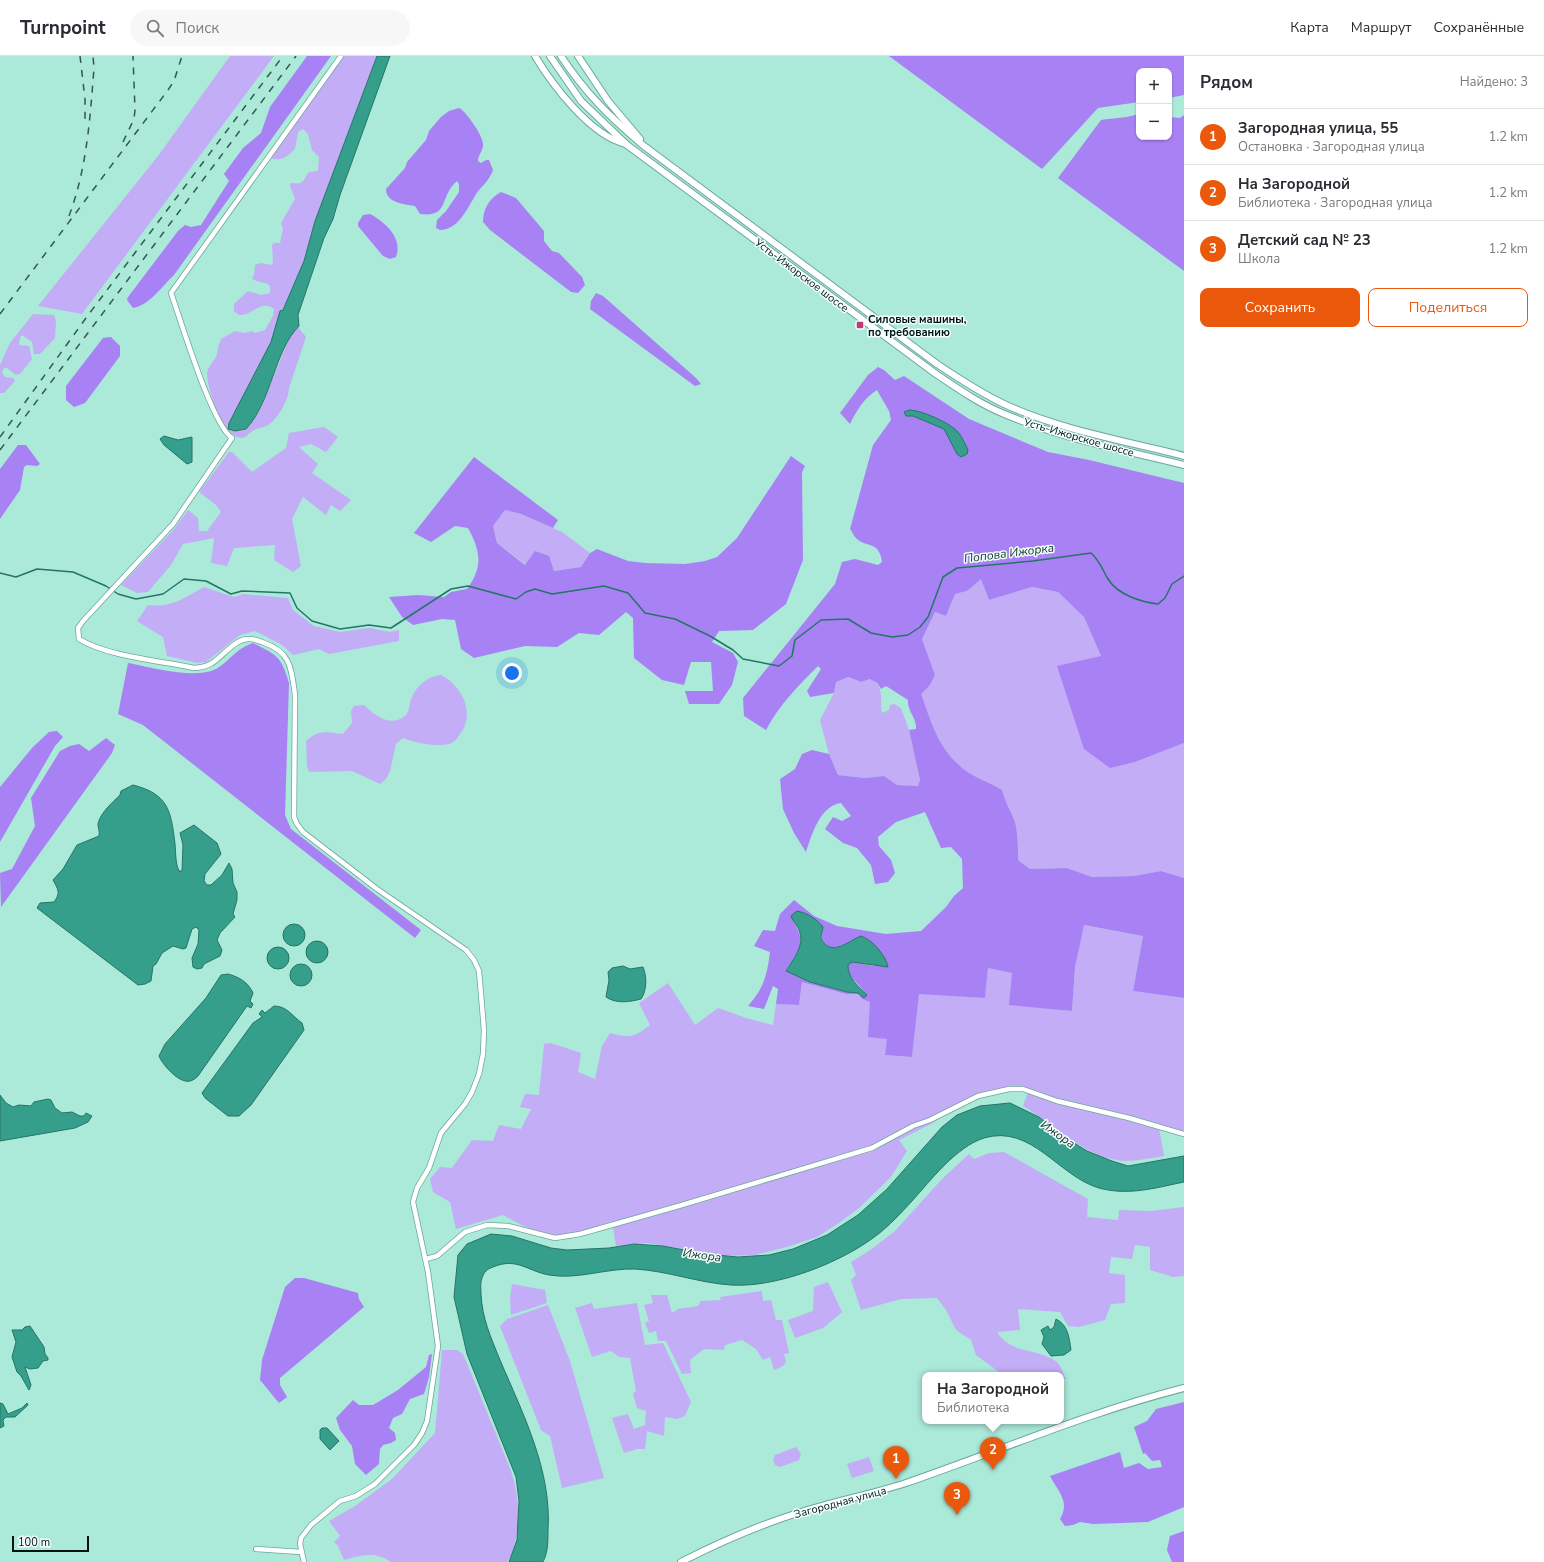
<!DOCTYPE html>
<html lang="ru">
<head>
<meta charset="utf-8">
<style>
	:root { --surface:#fff; --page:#f7f7f7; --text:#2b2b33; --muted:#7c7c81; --line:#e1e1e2; --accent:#ea580c }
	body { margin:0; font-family:"Nunito Sans",sans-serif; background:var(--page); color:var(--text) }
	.controls { position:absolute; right:12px; top:12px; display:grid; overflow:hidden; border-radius:8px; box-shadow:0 1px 3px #0004 }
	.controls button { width:36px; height:36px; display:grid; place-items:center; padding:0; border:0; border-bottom:1px solid var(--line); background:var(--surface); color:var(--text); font:20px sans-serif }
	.scale { position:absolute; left:12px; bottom:10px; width:77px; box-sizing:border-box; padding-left:4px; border:2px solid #00130e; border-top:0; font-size:11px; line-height:14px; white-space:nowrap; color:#00130e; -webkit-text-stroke:3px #f2fefb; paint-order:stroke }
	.you { position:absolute; left:512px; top:617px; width:14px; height:14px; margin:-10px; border:3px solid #fff; border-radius:50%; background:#1a73e8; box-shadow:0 0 0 6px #1a73e833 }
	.badge { display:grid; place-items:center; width:26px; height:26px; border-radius:50%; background:var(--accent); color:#fff; font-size:13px; font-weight:700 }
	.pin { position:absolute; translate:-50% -33px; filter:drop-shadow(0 1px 2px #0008) }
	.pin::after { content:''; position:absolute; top:21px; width:14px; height:12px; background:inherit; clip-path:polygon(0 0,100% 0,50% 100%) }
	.popup { position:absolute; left:922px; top:1316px; width:142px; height:52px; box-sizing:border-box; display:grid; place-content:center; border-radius:8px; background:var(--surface); filter:drop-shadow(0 1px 3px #0005); font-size:13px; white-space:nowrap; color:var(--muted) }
	.popup b { font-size:15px; color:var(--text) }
	.popup::after { content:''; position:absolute; left:50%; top:100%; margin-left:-8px; border:8px solid transparent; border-top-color:var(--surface) }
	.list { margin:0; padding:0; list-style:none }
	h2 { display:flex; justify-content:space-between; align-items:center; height:52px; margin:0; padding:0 16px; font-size:17px }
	h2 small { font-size:13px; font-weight:400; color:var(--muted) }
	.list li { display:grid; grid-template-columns:26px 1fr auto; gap:12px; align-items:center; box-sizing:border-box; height:56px; padding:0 16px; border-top:1px solid var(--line) }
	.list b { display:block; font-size:15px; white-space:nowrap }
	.list p { margin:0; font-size:13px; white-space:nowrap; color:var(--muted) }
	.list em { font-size:13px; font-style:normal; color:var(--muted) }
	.actions { display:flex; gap:8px; padding:12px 16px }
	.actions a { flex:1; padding:9px 0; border:1px solid var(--accent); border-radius:8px; text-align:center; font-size:14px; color:var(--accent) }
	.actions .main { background:var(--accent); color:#fff }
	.icon { flex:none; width:22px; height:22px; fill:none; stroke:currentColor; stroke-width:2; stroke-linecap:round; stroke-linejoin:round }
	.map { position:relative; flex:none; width:1184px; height:1506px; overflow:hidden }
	header { display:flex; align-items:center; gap:24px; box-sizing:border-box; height:56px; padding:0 20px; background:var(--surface); border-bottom:1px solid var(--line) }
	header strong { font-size:19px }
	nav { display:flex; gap:22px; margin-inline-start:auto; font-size:14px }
	.search { width:280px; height:36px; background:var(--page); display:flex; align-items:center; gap:10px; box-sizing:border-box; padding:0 14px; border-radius:22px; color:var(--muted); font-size:15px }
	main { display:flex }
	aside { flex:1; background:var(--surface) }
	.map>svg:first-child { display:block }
	.green { fill:#c3adf7 }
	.forest { fill:#a881f5; fill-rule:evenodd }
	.water { fill:#359f8b; stroke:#257566 }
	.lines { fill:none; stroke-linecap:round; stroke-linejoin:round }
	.stream { stroke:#257566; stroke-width:1.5 }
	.street-casing { stroke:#6ca89a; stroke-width:6 }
	.secondary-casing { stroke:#6ca89a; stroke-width:8 }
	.street { stroke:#fff; stroke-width:4.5 }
	.secondary { stroke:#fff; stroke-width:6 }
	.rail { stroke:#36574e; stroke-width:1.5; stroke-dasharray:7 7; stroke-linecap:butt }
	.poi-dot { fill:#c13976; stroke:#f2fefb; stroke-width:1.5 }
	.labels { text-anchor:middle; stroke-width:3; stroke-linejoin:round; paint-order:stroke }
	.street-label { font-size:11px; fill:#00130e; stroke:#f2fefb }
	.poi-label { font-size:11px; font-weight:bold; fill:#00130e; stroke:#f2fefb; text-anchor:start }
	.water-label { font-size:12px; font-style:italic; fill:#11312a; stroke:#f2fefb }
</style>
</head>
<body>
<header>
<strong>Turnpoint</strong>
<div class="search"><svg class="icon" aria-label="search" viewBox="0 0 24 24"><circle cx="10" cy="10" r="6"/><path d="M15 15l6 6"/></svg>Поиск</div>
<nav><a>Карта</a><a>Маршрут</a><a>Сохранённые</a></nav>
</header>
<main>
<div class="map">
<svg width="1184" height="1506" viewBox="0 0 1184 1506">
	<rect width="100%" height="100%" fill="#abe9d9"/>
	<g class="green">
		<polygon points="230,0 274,0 82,258 38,250 158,100"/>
		<path d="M343,0H377L315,165L304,205L283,254L280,255L271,286L239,350L230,364L231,375L246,373L260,354L290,280L298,271L306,281L289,332C289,343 278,363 268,369C263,372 256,372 251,376C248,378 246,382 241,382C223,380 207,333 207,317C208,311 213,306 216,301C218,295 218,289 221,283L235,275L245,277L252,275L255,277L265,274L273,260L274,253C261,243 252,260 239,259L234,255V248L248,235L261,239L270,237V230C266,225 257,228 252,222L254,219L255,209L261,207L271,209L273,207L272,189L274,187H280L283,173L281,167L295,143L290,130L291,127C306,129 302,124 309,116L318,115L319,101L312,94L308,78L303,73L298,76L295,93C287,100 282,106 271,102Z"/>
		<polygon points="33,258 54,259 56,265 55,282 40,298 34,298 32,286 22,279 20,282 19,289 29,290 32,303 20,318 16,319 7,312 4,312 2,317 5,321 13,322 15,325 4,337 0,337 0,309 10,287"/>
		<polygon points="324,371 338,381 326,396 311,388 299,391 318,408 312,417 351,444 340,455 331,449 326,459 303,441 292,463 301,510 293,516 274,504 275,489 234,492 227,510 211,507 214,482 183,488 171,509 148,536 137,537 121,529 175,472 188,454 198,462 199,475 207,475 221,456 216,449 199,436 229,396 232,396 252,416 286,392 289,377"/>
		<polygon points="505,454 521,458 562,476 590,497 581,511 554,515 526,509 497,487 493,470"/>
		<path d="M981,522L989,544L1032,531L1058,536L1084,561L1101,600L1135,706L1184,687V822L1161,815L1134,820L1092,821L1067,812L1030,813L1018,804C1018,791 1018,778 1015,766C1011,755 1005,746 1002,734C988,725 971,721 959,709C938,691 930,663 920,638L930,629L935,619L922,583L935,556L946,560L955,538L967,535Z"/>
		<path d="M204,531L234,541L243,538L288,542L293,554L314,570L340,576L369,572L390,576L399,574V585L329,598L319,593L293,599L282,589L255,575L240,579L206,606L197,607L167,600L163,581L137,565L148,549C171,552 184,542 204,531Z"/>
		<path d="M441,619C462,630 476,657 460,678C458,681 455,685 452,687C440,692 414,687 403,682L396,688L390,715L386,723L380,728L352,715L309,716L307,710L306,685C319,673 327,676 343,678L352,667L351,655L354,650L364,649C375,659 389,672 405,660C410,655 409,648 411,643C416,630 428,620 441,619Z"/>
		<path d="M847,621L861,626L870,623C886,631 879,643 882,657L889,654L890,649L894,648L901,652L909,674L920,724L918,730L897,729L884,720L865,722L838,719L829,698L820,664L834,637L836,626Z"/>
		<path d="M1083,869L1143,880L1133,935L1184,942V1076L1159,1072L1164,1100C1151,1102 1137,1105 1124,1105C1084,1102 1056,1069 1023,1050L1028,1036L1006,1031L984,1037L955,1050L933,1067L899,1084L907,1095L891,1121L859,1152L839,1167L817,1181L787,1191L755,1199L721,1200L647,1187L616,1190L612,1165C591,1172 568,1182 546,1178C531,1175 516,1166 503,1159L456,1173L450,1146L433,1136L430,1123L440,1111L452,1112L472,1084L493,1085L499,1069L521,1073L531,1053L520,1051L525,1038L539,1039L544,988L551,987L581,997L578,1016L595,1023L602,990L610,977C629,982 634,982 650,969L639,947L668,927L695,969L718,952L746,962L773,969L776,948L799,949L802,926L846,938H858L862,943L870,946L888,983L885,999L912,1001L919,937L985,942L988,912L1012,917L1046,952L1072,955L1075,911Z"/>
		<path d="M1004,1096L1088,1143L1087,1161L1118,1164L1119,1154L1151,1155L1184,1151V1220L1173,1221L1150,1214V1191L1135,1189L1132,1203L1111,1201L1109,1217L1125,1219V1247L1111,1248L1105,1264L1079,1271L1068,1270L1060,1256L1018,1253L1020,1274L997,1276C1013,1300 1037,1291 1057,1306C1061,1309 1063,1318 1066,1323H1061V1319H1003L976,1299L971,1284L956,1274L946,1254L937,1242L901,1243L861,1254L851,1224L856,1219L851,1206L869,1195L895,1175L942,1123L969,1098L974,1103L989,1097Z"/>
		<polygon points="828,1226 842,1256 823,1272 795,1282 788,1264 813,1255 814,1231"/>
		<polygon points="512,1228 545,1234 547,1247 511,1259 510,1243"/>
		<polygon points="762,1235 763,1245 771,1244 776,1264 782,1264 789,1297 784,1298 786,1306 783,1310 774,1314 770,1301 763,1304 756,1293 742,1284 725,1289 724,1294 704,1293 690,1304 691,1317 682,1318 666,1285 658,1285 656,1275 649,1277 645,1267 649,1265 644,1249 653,1247 651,1239 667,1239 672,1257 678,1253 698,1250 701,1245 721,1244 720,1241"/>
		<polygon points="592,1247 594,1253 637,1247 645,1289 663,1287 691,1346 685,1360 677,1363 665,1361 664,1380 647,1375 645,1393 637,1393 624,1397 612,1362 628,1358 634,1373 645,1369 646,1355 637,1352 633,1338 636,1335 630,1302 619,1301 611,1295 592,1301 575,1252"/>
		<polygon points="548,1249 570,1305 604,1422 562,1432 550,1380 541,1374 500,1270 507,1263"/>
		<path d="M442,1294H457L463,1298C475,1326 486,1354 498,1383C505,1401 515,1420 517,1441C520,1458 518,1492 507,1506H391C375,1495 361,1499 344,1504L338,1490L334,1486L340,1480L329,1465L355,1450L392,1423L435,1377Z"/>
		<polygon points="796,1391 801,1398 799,1404 780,1411 775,1409 773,1403 775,1399"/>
		<polygon points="869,1401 874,1415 852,1422 847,1408"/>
	</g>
	<g class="forest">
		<path d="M307,0H331L174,219C162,230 150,249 133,252L127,244L128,241L178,175L185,169L191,171L201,169L229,125L224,118L243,92L261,77L270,51Z"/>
		<polygon points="889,0 1184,0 1184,39 1169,42 1169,15 1139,15 1139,46 1098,52 1042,113"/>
		<path d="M459,52C466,55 484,81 483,89C483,95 478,99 478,105L481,107L486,104H489L493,114C487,129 481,129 475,140C467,153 458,174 440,174L436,172L437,164L446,155L459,136V128L457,125C439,140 450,162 420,158L415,150C404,148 386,147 386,133L405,112L407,106L426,84L429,75L441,61L449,55Z"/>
		<path d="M1139,58V81H1169V61L1180,62L1184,59V215L1058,122L1101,64C1114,62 1127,62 1139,58Z"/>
		<path d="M501,136L516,142L544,175V185L552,195L559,197L582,221L585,229L578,237L571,236L490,174L483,166C483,152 490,142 501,136Z"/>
		<path d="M370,158C385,166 403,182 396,201L390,203L383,200L358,170V167L363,159Z"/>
		<polygon points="596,237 603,240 696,322 701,328 695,330 590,253 591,245"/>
		<polygon points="111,281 120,290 120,300 85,347 74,351 66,344 66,330 103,282"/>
		<path d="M878,311L884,314L895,324L904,320L969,363L1048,396L1089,404L1184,427V687L1135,706L1110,712L1084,693L1057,610L1101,600L1084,561L1058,536L1032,531L989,544L981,523L967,535L955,538L946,560L935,556L922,583L935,619L930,629L921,638C930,663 938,691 959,709C971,721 988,725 1002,734C1005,746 1011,755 1015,766C1018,778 1018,791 1018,804L1030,813L1067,812L1092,821L1134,820L1161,815L1184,822V942L1133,935L1143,880L1084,869L1075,911L1072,955L1009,949L1012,917L988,912L985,942L919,938L912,1001L885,999L887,983L868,981L870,946L862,943L858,938H846L802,926L799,949L776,948L778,933L773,930L764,953L748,950C764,932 767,919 770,896L754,890L763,874L775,875L780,858L794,844L814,860L837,870L886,878L921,875L946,851L954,840L963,832L962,803L951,791L941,792L925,756L896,766L878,781L879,790L891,804L895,817L888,826L875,828L871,809L857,792L843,787L825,773L833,761L842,765L851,760L841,747C820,750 812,778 806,796L794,777L783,753L780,723L795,713L802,698L812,694L829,698L838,719L865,722L884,720L897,729L918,730L920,724L909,674L916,673C917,662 907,655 908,644L886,630L881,633L877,627L870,623L861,626L848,621L836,626L834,637L810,641L807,635L821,613L818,610C798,630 779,649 766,674L744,660L743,642L835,528L842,506L855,503L878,509L882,506C879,483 865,493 855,481C853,479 852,475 850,473L873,389L891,364L889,355L877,334C864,342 857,354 850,368L840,357L868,319ZM793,865L823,873C820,884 823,889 833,892C866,885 855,868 884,901L874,910L852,906L848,909L847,916L867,939L864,941L858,937L847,936L810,926L786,914C798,894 808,888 793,865Z"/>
		<polygon points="18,389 26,389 40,408 37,410 27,409 24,411 20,434 0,463 0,413"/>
		<path d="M791,400L805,410L802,416L803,504L786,548L753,574L719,575L712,586L733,597L738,606L732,629L719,648H689L685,635H713L711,606H691L684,629L662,624L634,602L633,562L626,556L599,579L579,577L557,591L525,590L474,602L461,593L455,564L442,563L413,569L402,561L389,541L418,539L444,541L451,536L467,533C483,511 481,496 468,472L455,470L431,486L414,477L474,401L558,464L553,472L521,458L505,454L493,470L497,487L525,509L535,495L549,500L554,515L581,511L590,497L597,493L628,505L645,507L685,508L705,505L717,501L737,482Z"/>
		<path d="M253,587C277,599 281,600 289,627L285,759L291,773L421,874L415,882L143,669L118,658L128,607C150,611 195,624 216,613C230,605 235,593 253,587Z"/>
		<polygon points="57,675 63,681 55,690 0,786 0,731 32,692 49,676"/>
		<polygon points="106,682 115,689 112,697 1,851 0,817 12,813 35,770 31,742 60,695 70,690 79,688 89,695"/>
		<polygon points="295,1222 304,1222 358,1237 359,1243 364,1251 280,1322 280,1329 287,1341 279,1347 260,1324 262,1304 285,1231"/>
		<polygon points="432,1298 429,1321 424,1338 410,1343 402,1358 393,1362 389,1372 395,1377 396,1384 391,1387 383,1389 380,1393 379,1408 366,1419 355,1408 352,1390 340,1374 336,1362 353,1344 359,1349 373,1349 398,1334 426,1311 429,1299"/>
		<path d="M1184,1346V1451L1148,1466L1093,1468L1080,1466L1073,1469L1065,1470L1060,1463C1071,1446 1057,1434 1050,1420L1120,1396L1124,1412L1139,1407L1148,1413L1162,1411L1160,1404L1152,1405L1145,1397L1143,1398L1134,1371L1147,1365L1156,1353Z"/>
		<polygon points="1184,1475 1184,1506 1172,1506 1167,1494 1170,1480"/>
	</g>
	<g class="water">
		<path d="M377,0H390L340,139L333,163L324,182L298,259L299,270C274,295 272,345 246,373L235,375L228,373L229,367L271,286L280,255L283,254L304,205L315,165Z"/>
		<path d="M909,354C921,354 948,366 957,375C962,380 965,388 968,394L967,398L961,401L957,398L944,373L913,360H906L904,356Z"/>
		<polygon points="164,380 178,384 192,381 192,406 187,408 164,389 160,383"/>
		<path d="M133,729C168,738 171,754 175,788C176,797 175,806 179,815H182L183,789L180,777L194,769L217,787L221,798L205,818L204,825L207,829H211L222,819L229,807L232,813L233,827L237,836V844L233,858L235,861L220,877L217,884L222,894L220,900L204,908L202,912L197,913L193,911L192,902L198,888L199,874L196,871L192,873L186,892L183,893L173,890L162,897L156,908L153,910L151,925L145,928L138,929L37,852L40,847L54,846C61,837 58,833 53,824L63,813L77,789L99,780C100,775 98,772 98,768C100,757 113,746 120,739L121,735Z"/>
		<path d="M797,855C807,857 817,863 823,871C823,874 821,878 821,881C821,884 824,887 826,889C837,897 850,884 861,880C873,884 886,900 888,911L852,906L848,909C847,920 858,931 867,939L864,942L858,937L847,936L810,926L786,915C793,903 804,891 800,877C799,871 793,866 791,860Z"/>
		<circle cx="294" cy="879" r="11"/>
		<circle cx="317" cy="896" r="11"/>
		<circle cx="278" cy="902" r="11"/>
		<circle cx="301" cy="919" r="11"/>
		<path d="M623,910L630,913L643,911C647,920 647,935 641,943C630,946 616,948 606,941L609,924L608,916L612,912Z"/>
		<path d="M228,918C239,921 248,926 253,937L250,945L253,948L251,952L247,950L198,1020C196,1022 192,1025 190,1025C179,1028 162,1008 159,1000L165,988L206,942L221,919Z"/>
		<path d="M274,950C287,950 292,960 302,967L304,974L251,1049L239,1060H228L205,1042L202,1037L253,967L262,961L259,958L262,954L265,957Z"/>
		<polygon points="0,1039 6,1047 13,1051 19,1049 31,1050 34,1046 48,1043 51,1044 55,1052 62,1057 72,1056 80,1060 84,1060 86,1057 92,1060 88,1066 75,1072 0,1085"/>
		<path d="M1010,1047L1039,1061L1066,1082L1087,1095L1112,1105L1128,1110L1184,1100V1126C1155,1132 1128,1140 1099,1132C1058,1120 1032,1068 984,1082C956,1091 931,1124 912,1145C901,1157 889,1170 877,1179C841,1207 776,1232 731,1229C699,1227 668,1215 635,1213C607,1212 577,1224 549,1219C527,1215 517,1201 493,1211C487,1213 484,1216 482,1222C480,1226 481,1233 481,1238C482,1262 491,1282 500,1304C523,1358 552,1415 548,1474C548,1486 548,1496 543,1506H509L517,1484L519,1445L516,1421L467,1298L454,1241L458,1199L467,1188L491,1178L512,1180L551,1192L567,1194L609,1192L634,1188L663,1190L705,1198L738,1201L769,1199L793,1193L827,1179L858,1159L887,1133L942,1071L957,1059L980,1050Z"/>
		<path d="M1056,1263C1068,1269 1069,1281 1071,1294L1064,1299L1051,1300L1042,1288L1044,1281L1041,1274L1048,1270L1050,1274L1054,1271Z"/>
		<polygon points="30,1270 44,1291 45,1298 48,1302 48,1304 43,1305 38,1312 30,1313 25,1311 31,1329 29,1334 21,1320 17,1316 12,1301 16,1286 12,1274 22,1274 25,1271"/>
		<polygon points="0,1347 3,1348 8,1358 22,1352 27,1347 28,1349 15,1361 6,1361 3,1364 4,1370 0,1372"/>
		<polygon points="322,1372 327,1372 339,1385 330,1394 320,1383 320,1374"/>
	</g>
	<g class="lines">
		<path class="stream" d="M0,517L16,521L37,513L73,516L106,530L118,538L136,543L163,538L184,523L206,525L231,538L242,535L290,537L297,552L312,565L340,573L369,569L391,572L451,533L468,530L516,543L526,536L535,533L552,538L604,530L628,537L645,557L675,563L710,580L733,594L743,603L779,610L792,600L795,584L821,564L848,563L871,577L892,581L908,579L920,571L928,561L943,521L957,512L1033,505L1091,497C1100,505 1102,513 1108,523C1118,539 1141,546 1158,548L1165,542L1172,528L1184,520"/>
		<g class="street-casing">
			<g id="street">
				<polyline points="426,1203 437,1200 465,1176 487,1169 508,1170 555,1182 580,1178 682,1149 872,1092 913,1070 930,1064 978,1040 1009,1033 1023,1033 1057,1045 1129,1062 1184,1078"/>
				<polyline points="256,1493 301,1496"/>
				<path d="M304,1506L300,1488L301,1482L311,1469L340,1445L356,1440L375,1428L414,1389L422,1377L427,1365L438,1290L428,1216L413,1146L417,1132L429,1112L441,1077L465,1048L472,1036L479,1018L483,998L484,974L479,915L474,904L466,894L377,833L303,776L297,768L294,761L295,639C291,611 291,596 262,586C254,583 246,581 238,586C220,597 217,611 194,612C161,605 106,600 79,583L78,572L83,565L173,468L232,382C212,369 181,265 171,237L341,0"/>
			</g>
		</g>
		<g class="secondary-casing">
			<g id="secondary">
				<path d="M535,0C553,30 591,80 626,88"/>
				<path d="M550,0L581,45L627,89L936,318C957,332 978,347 1002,357C1060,382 1123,394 1184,409"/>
				<path d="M561,0C586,38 610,61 644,90L937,308C958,322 979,336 1002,347C1056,373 1126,385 1184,400"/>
				<polyline points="578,0 608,45 640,83"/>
				<path d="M681,1506C720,1486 759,1469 801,1456C836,1445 872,1438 906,1427C999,1395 1089,1356 1184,1332"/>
			</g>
		</g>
		<use href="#street" class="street"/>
		<use href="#secondary" class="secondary"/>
		<g class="rail">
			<polyline points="80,0 85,43 85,68"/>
			<polyline points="123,86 134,63 135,54 133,0"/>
			<path d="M69,160C87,112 90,63 94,12L93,0"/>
			<polyline points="0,258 168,34 174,25 182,0"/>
			<polyline points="0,381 86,262 283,0"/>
			<polyline points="0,394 296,0"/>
		</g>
	</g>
	<rect class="poi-dot" x="856" y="265" width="8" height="8" rx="2"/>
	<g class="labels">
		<g class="street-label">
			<text transform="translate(802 219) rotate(37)" y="4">Усть-Ижорское шоссе</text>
			<text transform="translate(1079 381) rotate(16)" y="4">Усть-Ижорское шоссе</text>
			<text transform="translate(840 1446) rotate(-15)" y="4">Загородная улица</text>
		</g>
		<g class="poi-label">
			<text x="868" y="267">Силовые машины,<tspan x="868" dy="13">по требованию</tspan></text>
		</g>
		<g class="water-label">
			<text transform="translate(1009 497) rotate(-7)" y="4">Попова Ижорка</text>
			<text transform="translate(1058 1078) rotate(35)" y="4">Ижора</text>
			<text transform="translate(702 1199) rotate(8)" y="4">Ижора</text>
		</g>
	</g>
</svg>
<div class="controls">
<button>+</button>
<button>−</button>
</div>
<div class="scale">100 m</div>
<div class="you"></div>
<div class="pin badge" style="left:896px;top:1423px">1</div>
<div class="pin badge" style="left:993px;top:1414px">2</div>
<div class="popup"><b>На Загородной</b>Библиотека</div>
<div class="pin badge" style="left:957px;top:1459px">3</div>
</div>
<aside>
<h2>Рядом<small>Найдено: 3</small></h2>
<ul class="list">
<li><span class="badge">1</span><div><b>Загородная улица, 55</b><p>Остановка · Загородная улица</p></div><em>1.2 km</em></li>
<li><span class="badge">2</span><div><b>На Загородной</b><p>Библиотека · Загородная улица</p></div><em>1.2 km</em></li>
<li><span class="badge">3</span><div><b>Детский сад № 23</b><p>Школа</p></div><em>1.2 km</em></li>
</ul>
<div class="actions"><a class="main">Сохранить</a><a>Поделиться</a></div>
</aside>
</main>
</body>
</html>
